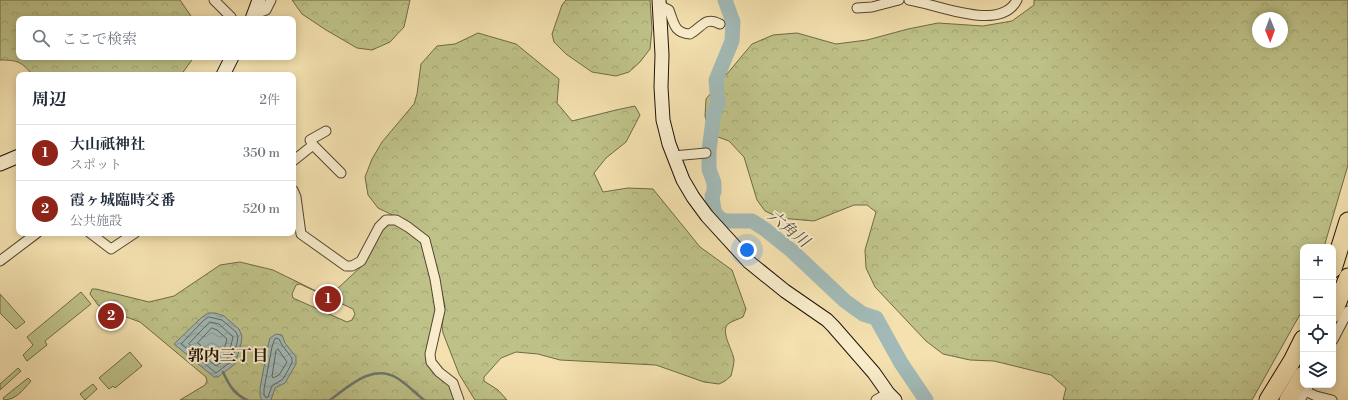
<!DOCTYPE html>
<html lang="ja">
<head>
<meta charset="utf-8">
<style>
	:root { --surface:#fff; --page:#f2f2f3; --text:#1f2937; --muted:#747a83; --line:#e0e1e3; --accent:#8f2418 }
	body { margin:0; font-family:"Libre Bodoni","Noto Serif JP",serif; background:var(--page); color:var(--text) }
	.controls { position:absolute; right:12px; bottom:12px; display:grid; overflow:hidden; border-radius:8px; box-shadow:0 2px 10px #0003 }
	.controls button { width:36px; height:36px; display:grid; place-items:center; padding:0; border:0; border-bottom:1px solid var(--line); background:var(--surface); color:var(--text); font:20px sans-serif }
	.compass { position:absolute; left:1252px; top:12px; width:36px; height:36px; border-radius:50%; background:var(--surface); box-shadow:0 2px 10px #0003; rotate:179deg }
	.you { position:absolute; left:747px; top:250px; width:14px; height:14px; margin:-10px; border:3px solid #fff; border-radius:50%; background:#1a73e8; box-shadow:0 0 0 6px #1a73e833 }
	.badge { display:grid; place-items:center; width:26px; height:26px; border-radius:50%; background:var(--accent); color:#fff; font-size:13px; font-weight:700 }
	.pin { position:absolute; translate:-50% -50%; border:2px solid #fff; box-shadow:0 1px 4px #0006 }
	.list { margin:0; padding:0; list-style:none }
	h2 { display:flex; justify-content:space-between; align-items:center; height:52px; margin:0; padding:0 16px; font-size:17px }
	h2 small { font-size:13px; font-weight:400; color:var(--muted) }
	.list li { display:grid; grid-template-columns:26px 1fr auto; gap:12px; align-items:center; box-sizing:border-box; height:56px; padding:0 16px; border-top:1px solid var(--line) }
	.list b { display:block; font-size:15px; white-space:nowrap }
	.list p { margin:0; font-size:13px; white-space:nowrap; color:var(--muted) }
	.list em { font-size:13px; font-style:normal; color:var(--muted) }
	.icon { flex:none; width:22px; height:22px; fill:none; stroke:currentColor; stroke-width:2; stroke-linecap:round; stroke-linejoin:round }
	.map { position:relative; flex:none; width:1348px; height:400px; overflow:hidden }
	.search { position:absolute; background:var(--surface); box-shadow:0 2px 10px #0003; left:16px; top:16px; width:280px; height:44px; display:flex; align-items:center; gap:10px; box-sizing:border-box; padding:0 14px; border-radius:8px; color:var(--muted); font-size:15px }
	.panel { position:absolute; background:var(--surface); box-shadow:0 2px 10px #0003; left:16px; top:72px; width:280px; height:164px; border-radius:8px }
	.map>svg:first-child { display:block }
	.green { fill:#bec288; stroke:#6f6a48 }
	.forest { fill:url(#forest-crowns); stroke:#6f6a48; fill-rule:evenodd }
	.water { fill:url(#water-waves); stroke:#6e7771 }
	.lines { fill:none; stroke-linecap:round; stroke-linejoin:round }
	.shore { stroke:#616660; stroke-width:1 }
	.stream { stroke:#6e7771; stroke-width:2.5 }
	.river { stroke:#a2bab7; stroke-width:15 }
	.street-casing { stroke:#554632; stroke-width:11 }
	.secondary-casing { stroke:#201309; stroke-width:15 }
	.highway-casing { stroke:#201309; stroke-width:19 }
	.street { stroke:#f8eccb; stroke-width:9 }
	.secondary { stroke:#f8eccb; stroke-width:13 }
	.highway { stroke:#f4e1af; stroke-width:17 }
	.labels { text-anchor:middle; stroke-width:4; stroke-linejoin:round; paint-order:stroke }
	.water-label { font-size:16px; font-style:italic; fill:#4e4d46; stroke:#f8eccb }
	.neighbourhood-label { font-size:16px; font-weight:bold; fill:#201309; stroke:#f8eccb }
</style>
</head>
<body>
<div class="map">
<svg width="1348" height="400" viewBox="0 0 1348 400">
	<defs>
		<pattern id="forest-crowns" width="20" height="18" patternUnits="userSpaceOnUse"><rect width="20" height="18" fill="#bec288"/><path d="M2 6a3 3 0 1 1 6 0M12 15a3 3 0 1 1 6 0" fill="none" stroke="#a3a674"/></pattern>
		<pattern id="water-waves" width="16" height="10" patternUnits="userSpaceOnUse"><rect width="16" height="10" fill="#a2bab7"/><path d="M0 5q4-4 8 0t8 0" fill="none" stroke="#8b9f9c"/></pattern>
	</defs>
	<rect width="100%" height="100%" fill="#f4e1af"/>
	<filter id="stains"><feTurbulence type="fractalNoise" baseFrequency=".005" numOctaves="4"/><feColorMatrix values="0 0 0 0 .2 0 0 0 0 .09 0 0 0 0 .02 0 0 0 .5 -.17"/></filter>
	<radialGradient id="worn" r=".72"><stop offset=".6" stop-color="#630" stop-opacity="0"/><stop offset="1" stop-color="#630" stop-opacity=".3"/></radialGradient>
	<g class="green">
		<polygon points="81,292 91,304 45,341 47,345 27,361 23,355 33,345 27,337"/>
		<polygon points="0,294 25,322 16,329 0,313"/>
		<polygon points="130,352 142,366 115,388 113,386 109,389 99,378"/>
		<polygon points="18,368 21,371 0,390 0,384"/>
		<path d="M28,378L31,381C24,389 16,400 4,400L3,398Z"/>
		<polygon points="93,384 97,389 85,400 80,394"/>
	</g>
	<g class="forest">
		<path d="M0,0H180L193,19H19V57H194L181,75H33C21,62 19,60 0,60Z"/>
		<polygon points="292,0 410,0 404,27 390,42 372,50 357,48 326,30 302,14"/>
		<polygon points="566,0 650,0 652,29 650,49 640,62 629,72 616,76 592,72 566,54 554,42 552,34 562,5"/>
		<path d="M1034,0H1348V165L1324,247H1303V309L1252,400H1063L1066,388L1051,375L994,361L970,360L943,354L926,341L875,287L866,268L865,250L876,212L867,205H854L814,221L780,218L765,211L757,200L744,157L729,141L710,134L705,116L706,99L752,44L773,35L797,33L836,44L867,40L908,29L938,23L983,26L1012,21L1034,5ZM1258,18H1282V42H1258Z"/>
		<path d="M478,33L516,44L559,79L557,103L572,121L616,110L635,106L640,115L626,142L606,158L594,173L603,192L628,188L653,189L700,247L732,270L746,309L743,317C739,319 732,321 728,324C720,332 733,350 734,360C734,365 732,371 731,376L725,381L719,384L704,382L656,365L560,360L538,354L516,352L501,358L484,377V381L498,390L507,400H475L459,374L443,333L442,326L445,306L430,242L409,223L378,208L368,195L365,177L372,159L382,142L414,104L417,94L421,64L437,46L455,44Z"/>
		<path d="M394,223C406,229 419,236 425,248L436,308L427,355L451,387L456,400H180L205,385L207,381L206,377L140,322L118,314L98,305L90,294L92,289H96L149,302L174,296L220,265L240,262L273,270L316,291L337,289L364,264L380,232L389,224ZM300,284L353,309L355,314L352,320L347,322L293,298L292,294L296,285Z"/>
	</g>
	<g class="water">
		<polygon points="208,313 215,313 224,316 239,329 242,336 241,344 235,364 218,377 214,377 174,344 201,318"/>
		<polygon points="276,334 282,335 285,343 296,357 296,364 285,383 275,388 271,400 262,400 260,396 260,388 268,346 270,338"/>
	</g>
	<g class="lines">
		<g class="shore">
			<polygon points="209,317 222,320 236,332 238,337 237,343 232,361 216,373 181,344 203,321"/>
			<polygon points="210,322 219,324 233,337 228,358 216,366 189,344"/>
			<polygon points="212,328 217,330 227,339 223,354 216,359 198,343"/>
			<polygon points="276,338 279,339 282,345 292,358 292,363 283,379 272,386 268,397 266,398 264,395 264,389 272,347 274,341"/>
			<polygon points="278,349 287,362 279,375 273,378 272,376 276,351"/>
		</g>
		<g class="stream">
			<path d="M223,372C229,385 234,394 247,400"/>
			<path d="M330,400C349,386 373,363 397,378C407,384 415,393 424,400"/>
		</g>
		<polyline class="river" points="725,0 733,22 732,41 716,80 718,103 714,113 709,150 709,169 714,183 714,192 712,196 714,211 719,218 725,221 752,221 766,230 792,251 845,301 863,314 876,318 901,363 926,400"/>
		<g class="street-casing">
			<g id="street">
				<polyline points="214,0 231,17 232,19"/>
				<path d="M909,0C937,4 1000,33 1017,0"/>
				<path d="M659,5L669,10C674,23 674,33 690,34C703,27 704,16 720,24"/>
				<polyline points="857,8 872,7 899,0"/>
				<polyline points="255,14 266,10 271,0"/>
				<polyline points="326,131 310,140 313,145 341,173"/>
				<polyline points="673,156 706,153"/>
				<polyline points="293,161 313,145"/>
				<polyline points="293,190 296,197 301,234 346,266 352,266 361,261 379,227 386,220 396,220 408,227 425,240 435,279 440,310 430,354 431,362 439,372 453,383 459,400"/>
				<polyline points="90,233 111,249 135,233"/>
				<polyline points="0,261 37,233"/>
				<polyline points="1333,340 1348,311"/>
				<polyline points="1305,391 1316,396 1332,400"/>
				<polyline points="876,400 888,393"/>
				<polyline points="1300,400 1309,385"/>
			</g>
		</g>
		<g class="secondary-casing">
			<g id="secondary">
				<polyline points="659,0 662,55 661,87 663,120 669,144 683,180 693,197 707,216 749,262 785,291 827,320 833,326 874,373 888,393 895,400"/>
				<polyline points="252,19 259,0"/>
				<polyline points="223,75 232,57"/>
				<polyline points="0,164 19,156"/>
			</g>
		</g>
		<g class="highway-casing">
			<g id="highway">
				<polyline points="1333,269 1348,221"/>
				<polyline points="1333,314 1348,277"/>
				<polyline points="1268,400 1292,361 1303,339"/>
				<polyline points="1288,400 1303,375"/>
			</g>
		</g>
		<use href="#street" class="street"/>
		<use href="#secondary" class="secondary"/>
		<use href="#highway" class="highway"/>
	</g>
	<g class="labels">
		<g class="water-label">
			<text transform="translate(789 228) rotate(39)" y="6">六角川</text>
		</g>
		<g class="neighbourhood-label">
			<text x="228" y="361">郭内三丁目</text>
		</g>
	</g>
	<rect width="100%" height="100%" filter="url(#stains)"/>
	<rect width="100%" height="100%" fill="url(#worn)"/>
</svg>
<div class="controls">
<button>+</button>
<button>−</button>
<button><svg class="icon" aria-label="locate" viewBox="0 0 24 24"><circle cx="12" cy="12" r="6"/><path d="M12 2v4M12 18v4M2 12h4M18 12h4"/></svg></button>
<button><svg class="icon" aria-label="layers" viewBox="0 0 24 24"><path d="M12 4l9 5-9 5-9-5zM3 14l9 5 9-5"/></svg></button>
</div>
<svg class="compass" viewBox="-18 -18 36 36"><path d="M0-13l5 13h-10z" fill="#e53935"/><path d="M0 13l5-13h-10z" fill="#747a83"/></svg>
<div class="you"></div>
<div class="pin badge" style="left:328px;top:299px">1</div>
<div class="pin badge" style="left:111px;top:316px">2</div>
<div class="search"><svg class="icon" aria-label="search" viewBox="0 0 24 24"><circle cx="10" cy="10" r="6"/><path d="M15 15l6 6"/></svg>ここで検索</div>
<section class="panel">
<h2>周辺<small>2件</small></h2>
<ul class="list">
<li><span class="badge">1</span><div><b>大山祇神社</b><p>スポット</p></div><em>350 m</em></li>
<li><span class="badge">2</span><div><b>霞ヶ城臨時交番</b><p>公共施設</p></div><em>520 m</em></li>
</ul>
</section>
</div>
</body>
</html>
